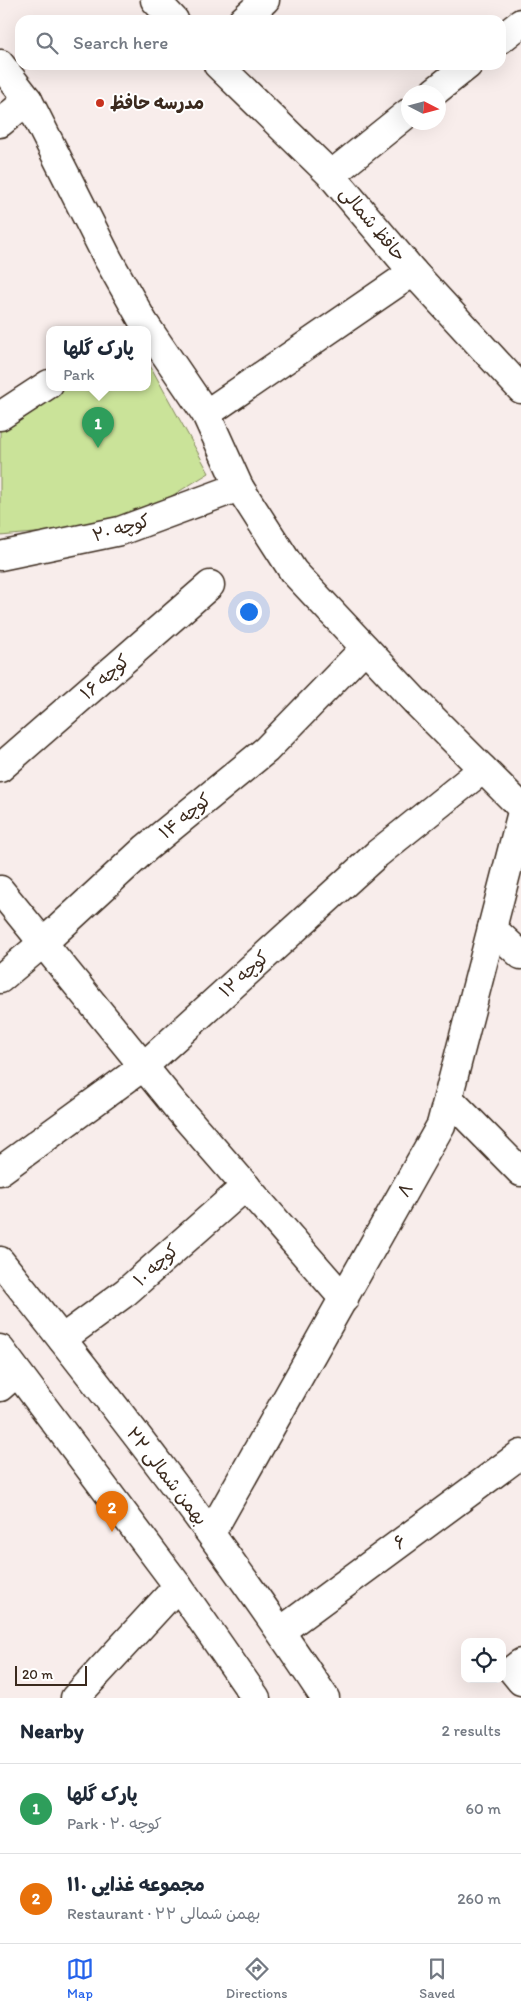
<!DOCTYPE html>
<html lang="en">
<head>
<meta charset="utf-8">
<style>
	:root { --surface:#fff; --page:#f6f6f7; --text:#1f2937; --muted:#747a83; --line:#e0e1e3; --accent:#2563eb }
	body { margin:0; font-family:Itim,"Playpen Sans Arabic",sans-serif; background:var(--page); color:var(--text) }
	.controls { position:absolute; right:15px; bottom:15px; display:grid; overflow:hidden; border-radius:10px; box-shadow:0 5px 20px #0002 }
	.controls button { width:45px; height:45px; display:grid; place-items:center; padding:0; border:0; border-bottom:1px solid var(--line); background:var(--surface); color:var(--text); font:25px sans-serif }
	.compass { position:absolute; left:401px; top:85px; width:45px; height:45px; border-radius:50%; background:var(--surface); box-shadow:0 5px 20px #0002; rotate:96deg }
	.scale { position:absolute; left:15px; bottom:12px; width:72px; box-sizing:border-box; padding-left:5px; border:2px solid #3b2a1e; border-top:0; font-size:14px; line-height:18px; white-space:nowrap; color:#3b2a1e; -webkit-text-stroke:4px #fff; paint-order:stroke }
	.you { position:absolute; left:248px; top:611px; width:18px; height:18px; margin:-12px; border:4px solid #fff; border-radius:50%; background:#1a73e8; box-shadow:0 0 0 8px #1a73e833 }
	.badge { display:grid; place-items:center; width:32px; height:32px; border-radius:50%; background:var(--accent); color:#fff; font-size:16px; font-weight:700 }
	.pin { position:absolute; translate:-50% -41px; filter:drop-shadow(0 1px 2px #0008) }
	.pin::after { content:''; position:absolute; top:26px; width:18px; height:15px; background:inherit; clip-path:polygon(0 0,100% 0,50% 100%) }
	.popup { position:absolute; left:46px; top:326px; width:105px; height:65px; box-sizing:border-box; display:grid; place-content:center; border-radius:10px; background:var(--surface); filter:drop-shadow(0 1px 4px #0005); font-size:16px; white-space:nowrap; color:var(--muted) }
	.popup b { font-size:19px; color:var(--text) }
	.popup::after { content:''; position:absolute; left:50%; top:100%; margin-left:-10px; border:10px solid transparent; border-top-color:var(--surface) }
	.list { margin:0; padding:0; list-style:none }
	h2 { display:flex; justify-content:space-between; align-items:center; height:65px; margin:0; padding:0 20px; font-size:21px }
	h2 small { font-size:16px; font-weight:400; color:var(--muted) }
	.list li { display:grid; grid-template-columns:32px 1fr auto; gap:15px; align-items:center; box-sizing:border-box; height:90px; padding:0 20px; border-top:1px solid var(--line) }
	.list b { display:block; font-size:19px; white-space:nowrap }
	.list p { margin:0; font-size:16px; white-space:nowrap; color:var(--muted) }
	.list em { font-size:16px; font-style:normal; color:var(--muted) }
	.icon { flex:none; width:28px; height:28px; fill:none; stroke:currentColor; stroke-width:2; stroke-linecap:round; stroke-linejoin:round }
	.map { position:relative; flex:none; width:521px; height:1698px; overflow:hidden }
	.search { position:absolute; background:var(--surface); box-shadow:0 5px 20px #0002; left:15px; right:15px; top:15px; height:55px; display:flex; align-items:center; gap:12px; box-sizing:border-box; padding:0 18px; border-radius:15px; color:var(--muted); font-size:19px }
	.sheet { height:245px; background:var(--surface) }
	nav { display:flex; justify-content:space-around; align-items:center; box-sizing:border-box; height:70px; border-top:1px solid var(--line); background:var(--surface); font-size:14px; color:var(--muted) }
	nav a { display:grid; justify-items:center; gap:2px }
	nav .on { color:var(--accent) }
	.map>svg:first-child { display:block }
	.green { fill:#cae399; stroke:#82865c }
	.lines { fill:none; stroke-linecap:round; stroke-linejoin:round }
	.minor-casing { stroke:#3b2a1e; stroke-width:31 }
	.major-casing { stroke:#3b2a1e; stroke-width:31 }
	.minor { stroke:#fff; stroke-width:28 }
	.major { stroke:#fff; stroke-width:28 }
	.poi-dot { fill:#c8321e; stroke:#fff; stroke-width:2 }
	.labels { text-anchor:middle; stroke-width:4; stroke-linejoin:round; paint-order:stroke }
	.poi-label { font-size:18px; font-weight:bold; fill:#3b2a1e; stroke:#fff; text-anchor:start }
	.street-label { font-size:18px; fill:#3b2a1e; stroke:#fff }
</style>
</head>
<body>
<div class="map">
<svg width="521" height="1698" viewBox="0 0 521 1698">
	<rect width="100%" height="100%" fill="#f8edeb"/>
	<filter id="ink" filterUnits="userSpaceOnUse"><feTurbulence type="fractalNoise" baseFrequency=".02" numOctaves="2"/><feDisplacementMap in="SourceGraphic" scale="10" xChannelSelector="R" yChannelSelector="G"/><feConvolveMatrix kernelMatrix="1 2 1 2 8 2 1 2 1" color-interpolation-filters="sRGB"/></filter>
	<g filter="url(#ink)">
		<polygon class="green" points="147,360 209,473 170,497 112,521 46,532 0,536 0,423 61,387 147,387"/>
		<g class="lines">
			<g class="minor-casing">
				<g id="minor">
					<polyline points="243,20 265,0"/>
					<polyline points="501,39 521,23"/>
					<polyline points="0,64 28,100 108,259 144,323 206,414 239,487 293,571 415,701 521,807"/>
					<polyline points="434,92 468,65"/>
					<polyline points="0,123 28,100"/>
					<polyline points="331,175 408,113"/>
					<polyline points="206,414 413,272"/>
					<polyline points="0,416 49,384"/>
					<polyline points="0,556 120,531 239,487"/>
					<polyline points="0,768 210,585"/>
					<polyline points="0,890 175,1105 344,1299"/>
					<polyline points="492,928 521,955"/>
					<polyline points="0,979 44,942 146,848 266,750 365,648"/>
					<polyline points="448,1098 521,1172"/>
					<polyline points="0,1171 144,1066 377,854 483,769"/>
					<polyline points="62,1339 126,1292 246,1186"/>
					<polyline points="0,1387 16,1373"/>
					<polyline points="211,1533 441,1125 521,816"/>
					<polyline points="281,1631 521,1454"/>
					<polyline points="521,1663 512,1670 521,1681"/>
					<polyline points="75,1698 178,1586"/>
				</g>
			</g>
			<g class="major-casing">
				<g id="major">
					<polyline points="155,0 174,20"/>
					<polyline points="218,65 331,175 413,272 521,389"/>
					<path d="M0,1261C113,1403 225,1546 325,1698"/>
					<polyline points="0,1349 178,1586 256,1698"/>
				</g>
			</g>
			<use href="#minor" class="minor"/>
			<use href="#major" class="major"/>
		</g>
	</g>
	<circle class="poi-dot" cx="100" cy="103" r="5"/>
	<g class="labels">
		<g class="poi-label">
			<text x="110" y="109">مدرسه حافظ</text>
		</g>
		<g class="street-label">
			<text transform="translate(373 224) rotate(50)" y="6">حافظ شمالی</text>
			<text transform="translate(121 528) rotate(-16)" y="6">کوچه ۲۰</text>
			<text transform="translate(105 677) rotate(-41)" y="6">کوچه ۱۶</text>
			<text transform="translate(185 816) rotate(-39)" y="6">کوچه ۱۴</text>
			<text transform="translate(244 974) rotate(-42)" y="6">کوچه ۱۲</text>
			<text transform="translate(405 1190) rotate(-61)" y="6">۸</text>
			<text transform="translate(156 1265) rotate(-42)" y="6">کوچه ۱۰</text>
			<text transform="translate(167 1476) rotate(52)" y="6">۲۲ بهمن شمالی</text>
			<text transform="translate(400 1542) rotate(-36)" y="6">۶</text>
		</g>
	</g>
</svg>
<div class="controls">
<button><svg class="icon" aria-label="locate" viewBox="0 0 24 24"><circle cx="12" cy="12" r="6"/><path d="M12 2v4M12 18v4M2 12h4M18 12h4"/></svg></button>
</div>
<svg class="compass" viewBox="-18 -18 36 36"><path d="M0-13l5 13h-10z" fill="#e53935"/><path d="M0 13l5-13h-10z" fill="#747a83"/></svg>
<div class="scale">20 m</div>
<div class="you"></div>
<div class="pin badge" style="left:98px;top:448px;background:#2e9e5b">1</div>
<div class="popup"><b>پارک گلها</b>Park</div>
<div class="pin badge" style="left:112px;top:1532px;background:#e8710a">2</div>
<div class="search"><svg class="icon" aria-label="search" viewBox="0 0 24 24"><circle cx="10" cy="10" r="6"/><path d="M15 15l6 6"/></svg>Search here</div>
</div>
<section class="sheet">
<h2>Nearby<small>2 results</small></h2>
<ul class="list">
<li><span class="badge" style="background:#2e9e5b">1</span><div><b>پارک گلها</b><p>Park · کوچه ۲۰</p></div><em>60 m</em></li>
<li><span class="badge" style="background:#e8710a">2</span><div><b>مجموعه غذایی ۱۱۰</b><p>Restaurant · ۲۲ بهمن شمالی</p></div><em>260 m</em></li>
</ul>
</section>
<nav>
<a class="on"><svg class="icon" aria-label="map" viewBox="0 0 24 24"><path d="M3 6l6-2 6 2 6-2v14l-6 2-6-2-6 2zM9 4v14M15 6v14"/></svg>Map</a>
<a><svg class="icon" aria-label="directions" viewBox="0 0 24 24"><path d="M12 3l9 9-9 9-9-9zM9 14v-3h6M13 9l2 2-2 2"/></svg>Directions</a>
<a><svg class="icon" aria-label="saved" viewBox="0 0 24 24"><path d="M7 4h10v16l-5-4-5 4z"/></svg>Saved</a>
</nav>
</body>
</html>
